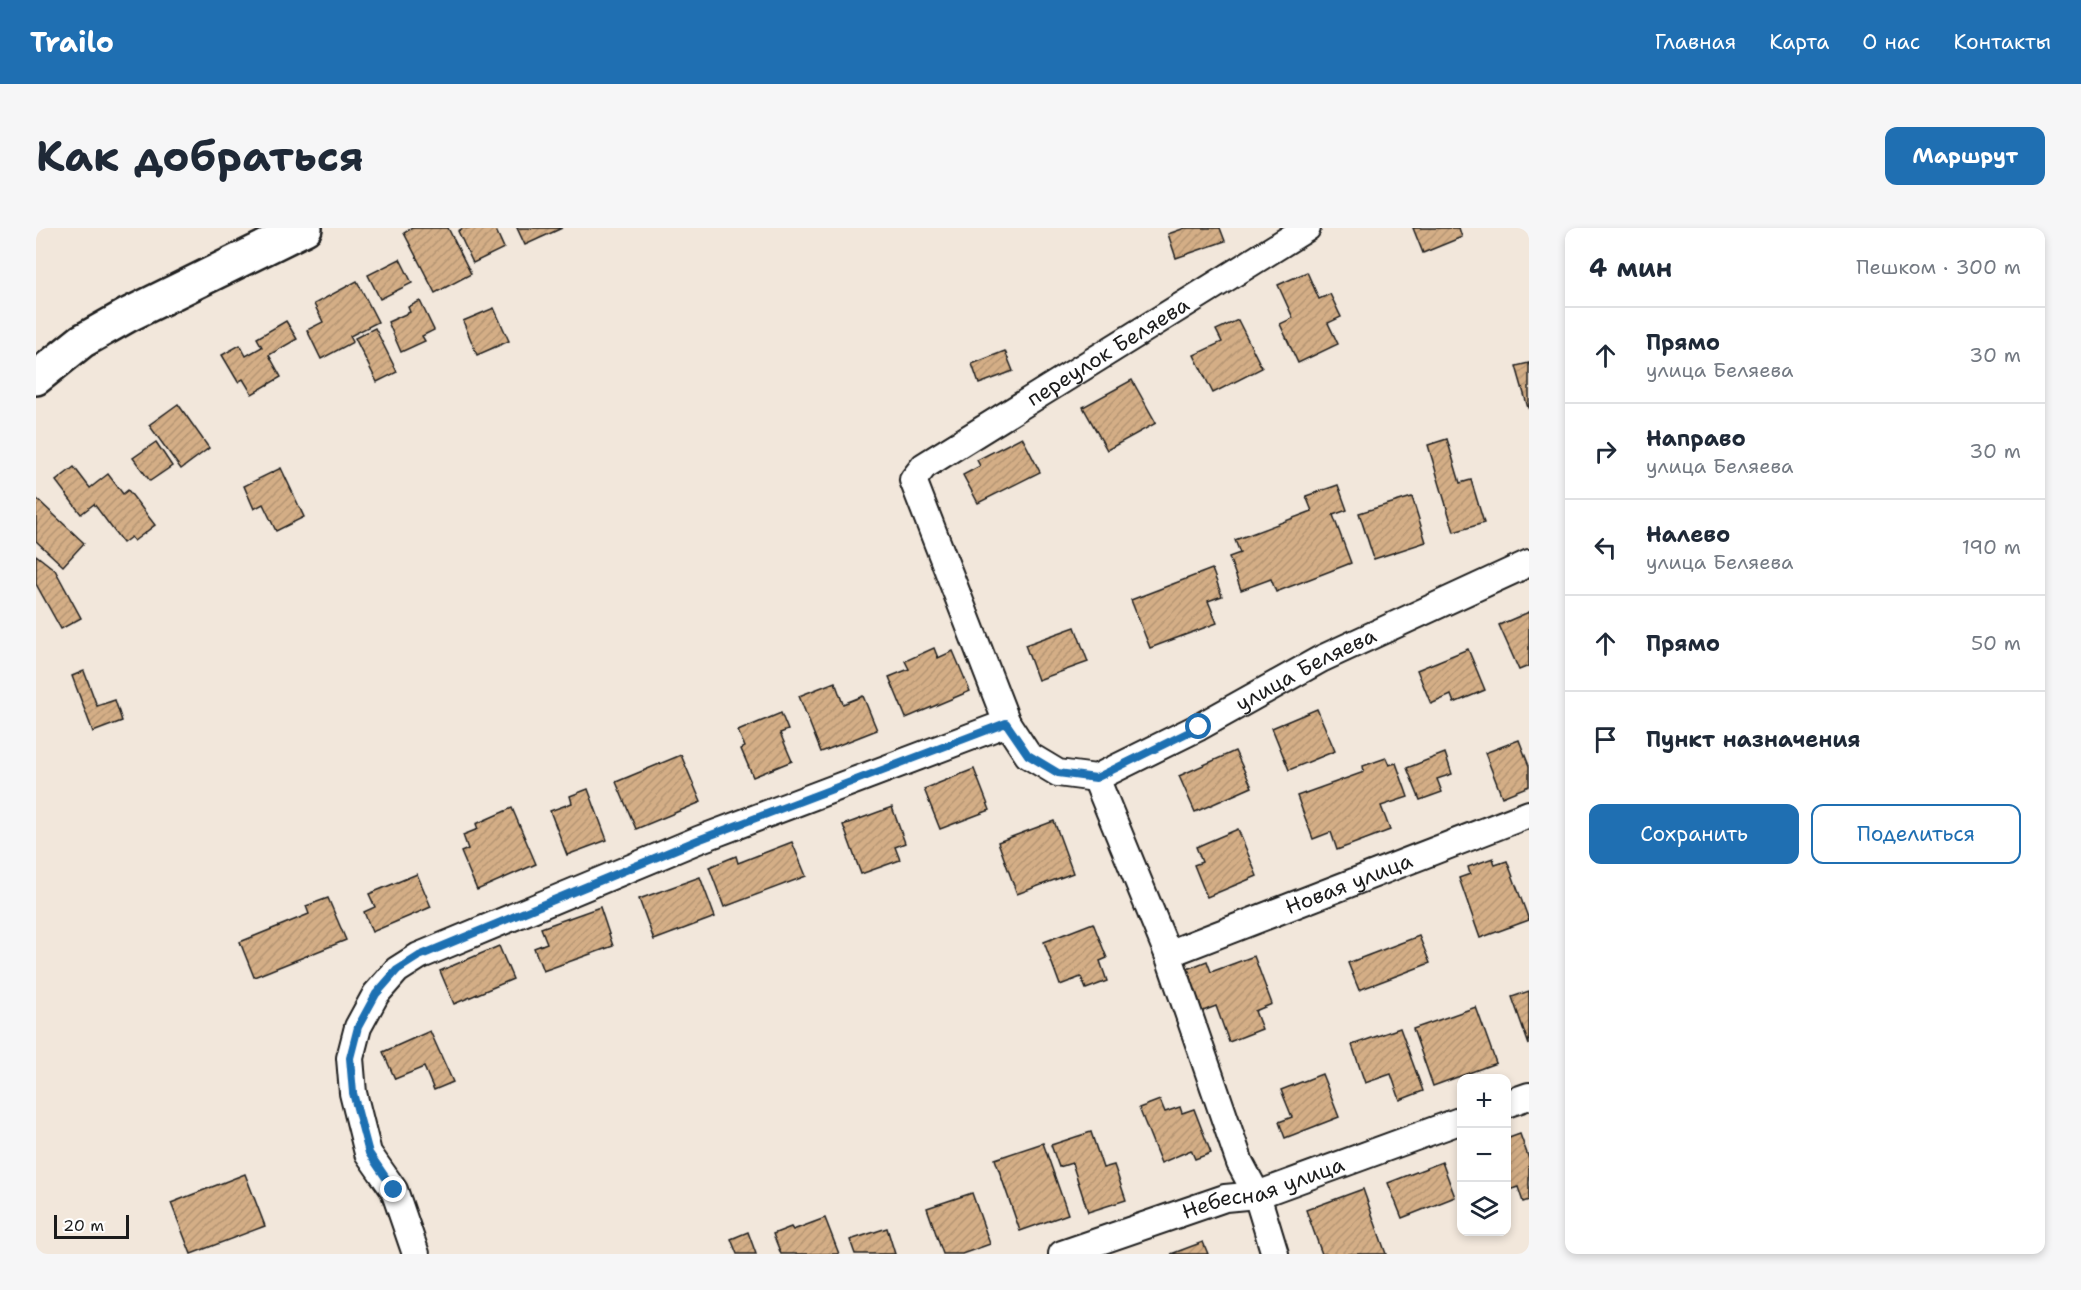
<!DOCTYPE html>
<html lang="ru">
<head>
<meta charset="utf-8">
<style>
	:root { --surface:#fff; --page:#f6f6f7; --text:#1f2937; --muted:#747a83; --line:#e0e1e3; --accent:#1f6fb2 }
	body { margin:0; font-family:"Shantell Sans",sans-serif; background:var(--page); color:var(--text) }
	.controls { position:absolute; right:18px; bottom:18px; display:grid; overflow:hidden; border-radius:12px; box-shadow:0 3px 9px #0003 }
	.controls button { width:54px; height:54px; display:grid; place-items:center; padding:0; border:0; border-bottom:2px solid var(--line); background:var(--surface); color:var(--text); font:30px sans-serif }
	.scale { position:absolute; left:18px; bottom:15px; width:75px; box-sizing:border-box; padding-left:6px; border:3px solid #1c1c1c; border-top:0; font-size:16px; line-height:21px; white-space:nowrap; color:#1c1c1c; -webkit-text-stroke:4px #fff; paint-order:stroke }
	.stop { position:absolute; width:18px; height:18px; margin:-14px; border:4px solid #1f6fb2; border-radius:50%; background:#fff }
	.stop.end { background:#1f6fb2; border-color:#fff; box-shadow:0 2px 6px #0008 }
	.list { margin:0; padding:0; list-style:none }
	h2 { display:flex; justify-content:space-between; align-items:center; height:78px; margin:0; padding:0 24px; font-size:26px }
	h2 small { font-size:20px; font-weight:400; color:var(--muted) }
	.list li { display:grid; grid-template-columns:39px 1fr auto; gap:18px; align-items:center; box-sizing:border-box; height:96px; padding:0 24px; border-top:2px solid var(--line) }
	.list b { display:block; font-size:22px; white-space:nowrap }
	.list p { margin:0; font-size:20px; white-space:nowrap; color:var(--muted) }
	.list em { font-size:20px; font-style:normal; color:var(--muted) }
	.actions { display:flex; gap:12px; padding:18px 24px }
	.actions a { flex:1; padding:14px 0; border:2px solid var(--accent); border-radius:12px; text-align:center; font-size:21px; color:var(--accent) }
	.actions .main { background:var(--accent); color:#fff }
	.icon { flex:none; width:33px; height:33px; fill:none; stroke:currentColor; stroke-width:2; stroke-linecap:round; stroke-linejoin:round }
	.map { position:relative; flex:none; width:1493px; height:1026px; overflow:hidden; border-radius:12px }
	header { display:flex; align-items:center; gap:36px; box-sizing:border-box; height:84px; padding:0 30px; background:var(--accent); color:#fff }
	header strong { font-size:28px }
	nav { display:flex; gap:33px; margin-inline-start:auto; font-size:21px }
	.intro { display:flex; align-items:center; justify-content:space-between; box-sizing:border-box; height:144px; padding:0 36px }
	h1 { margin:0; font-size:42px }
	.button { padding:15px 27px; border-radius:12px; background:var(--accent); color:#fff; font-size:21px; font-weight:700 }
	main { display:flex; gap:36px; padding:0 36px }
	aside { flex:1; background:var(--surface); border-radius:12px; box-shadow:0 3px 9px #0003 }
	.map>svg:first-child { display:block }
	.building { fill:url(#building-hatch); stroke:#1c1c1c; stroke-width:1.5 }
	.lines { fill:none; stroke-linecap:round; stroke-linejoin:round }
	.street-casing { stroke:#1c1c1c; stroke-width:30 }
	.secondary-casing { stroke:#1c1c1c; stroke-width:38 }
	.street { stroke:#fff; stroke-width:26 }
	.secondary { stroke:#fff; stroke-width:33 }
	.route { stroke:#1f6fb2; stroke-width:8 }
	.labels { text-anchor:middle; stroke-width:4.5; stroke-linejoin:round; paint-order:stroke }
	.street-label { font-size:21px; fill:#1c1c1c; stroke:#fff }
</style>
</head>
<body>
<header>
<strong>Trailo</strong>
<nav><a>Главная</a><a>Карта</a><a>О нас</a><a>Контакты</a></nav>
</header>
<div class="intro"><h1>Как добраться</h1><a class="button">Маршрут</a></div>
<main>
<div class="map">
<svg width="1493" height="1026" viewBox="0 0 1493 1026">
	<defs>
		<pattern id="building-hatch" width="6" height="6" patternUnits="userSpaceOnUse" patternTransform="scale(1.5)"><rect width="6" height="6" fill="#d4ae86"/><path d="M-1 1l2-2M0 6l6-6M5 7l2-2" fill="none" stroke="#b59573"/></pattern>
	</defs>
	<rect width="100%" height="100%" fill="#f2e7db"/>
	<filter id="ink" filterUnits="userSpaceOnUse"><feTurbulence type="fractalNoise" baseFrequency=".0167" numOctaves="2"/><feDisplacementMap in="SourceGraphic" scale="12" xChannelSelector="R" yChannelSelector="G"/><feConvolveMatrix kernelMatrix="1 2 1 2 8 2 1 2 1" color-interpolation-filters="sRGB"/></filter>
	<g filter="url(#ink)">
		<g class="building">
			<polygon points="376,0 412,0 435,46 399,65 368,5"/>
			<polygon points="427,0 459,0 468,20 437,35 422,3"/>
			<polygon points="481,0 526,0 489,17"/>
			<polygon points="1149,0 1184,0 1189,13 1140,30 1132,6"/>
			<polygon points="1377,0 1423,0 1426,9 1387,25"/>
			<polygon points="364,31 376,55 344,71 332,47"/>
			<polygon points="1271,44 1283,71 1294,66 1305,89 1292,95 1302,116 1262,135 1244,96 1257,90 1242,57"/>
			<polygon points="321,53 342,94 314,108 317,114 285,131 271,102 287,94 278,76"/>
			<polygon points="384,73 398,102 386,108 389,113 365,124 352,94 374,84 372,79"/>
			<polygon points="458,80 473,113 441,127 427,93"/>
			<polygon points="1202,92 1226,140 1177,165 1158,127 1186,114 1180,102"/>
			<polygon points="250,93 261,111 233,127 245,149 216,166 207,151 202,154 186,127 204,117 210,128 226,119 221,110"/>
			<polygon points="339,100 361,144 341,154 319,110"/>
			<polygon points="969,123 977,143 943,156 936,136"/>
			<polygon points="1493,135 1493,179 1492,180 1480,138"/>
			<polygon points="1096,152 1120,195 1071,222 1047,179"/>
			<polygon points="142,176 173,220 145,241 113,197"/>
			<polygon points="986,209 1004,244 942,275 927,247 944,238 941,232"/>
			<polygon points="1411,211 1424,255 1435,252 1448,295 1418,304 1392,217"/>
			<polygon points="120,214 136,238 114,253 97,230"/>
			<polygon points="38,239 54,260 72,246 87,266 92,262 119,297 98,313 95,309 87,315 58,276 45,286 20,253"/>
			<polygon points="245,240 268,289 240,303 227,276 218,281 208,258"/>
			<polygon points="1302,257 1311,282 1297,287 1315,335 1240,364 1235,351 1205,362 1193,329 1204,325 1199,312 1276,283 1270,268"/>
			<polygon points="1376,269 1390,314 1338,331 1323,285"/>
			<polygon points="0,270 48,315 27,338 0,313"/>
			<polygon points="0,327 19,342 45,390 25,401 0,356"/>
			<polygon points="1176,341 1186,368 1172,373 1181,395 1114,420 1095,372"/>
			<polygon points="1493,384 1493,438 1483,442 1463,397"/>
			<polygon points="1039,399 1052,434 1002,452 989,417"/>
			<polygon points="898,420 902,430 917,423 934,463 870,490 853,449 873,441 869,433"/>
			<polygon points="1432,421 1449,462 1418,475 1415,467 1395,476 1381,442"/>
			<polygon points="48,443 61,478 79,472 86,493 57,504 36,448"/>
			<polygon points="799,454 807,476 827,468 841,502 785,524 763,468"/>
			<polygon points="1281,481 1299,523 1253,542 1236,500"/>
			<polygon points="745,485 752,502 744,505 756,533 717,549 705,521 709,519 702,503"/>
			<polygon points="1483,512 1493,538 1493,558 1466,569 1449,525"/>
			<polygon points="1199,523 1216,559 1159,584 1143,548"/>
			<polygon points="1409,525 1416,546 1401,551 1406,564 1384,572 1371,540"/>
			<polygon points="645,527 665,574 600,601 580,554"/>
			<polygon points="1350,530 1353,537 1360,535 1372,569 1345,578 1354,602 1301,622 1295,604 1277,611 1261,568 1328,544 1327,538"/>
			<polygon points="938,541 954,582 904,601 888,561"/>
			<polygon points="552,561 571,612 531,627 514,583 536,575 534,568"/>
			<polygon points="856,579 869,615 859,619 864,632 825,646 807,597"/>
			<polygon points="476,580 500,636 441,662 425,624 432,621 427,607 442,601 440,596"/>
			<polygon points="1018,593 1037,645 981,666 962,614"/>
			<polygon points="1202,601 1221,648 1171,669 1158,637 1166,634 1160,619"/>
			<polygon points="756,614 770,648 688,679 673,639 700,628 702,635"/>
			<polygon points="1457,630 1459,637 1471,633 1493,692 1444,710 1423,650 1434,646 1432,639"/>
			<polygon points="381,646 395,679 336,704 328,684 339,679 333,666"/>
			<polygon points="664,649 679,689 618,712 603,671"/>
			<polygon points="292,670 310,712 218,749 204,714 273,686 270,678"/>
			<polygon points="564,679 577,718 507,743 498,720 511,715 505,700"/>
			<polygon points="1057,695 1071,730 1064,733 1071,753 1050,761 1045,749 1024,757 1008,714"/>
			<polygon points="1383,708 1394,735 1323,762 1312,735"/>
			<polygon points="463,718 477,751 418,776 404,743"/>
			<polygon points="1218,728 1236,776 1219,783 1226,801 1193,814 1180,778 1162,785 1146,743 1171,733 1175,744"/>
			<polygon points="1493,763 1493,817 1476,769"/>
			<polygon points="1440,779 1460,835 1397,858 1377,801"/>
			<polygon points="1364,800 1387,863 1364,872 1355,846 1329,855 1316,817"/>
			<polygon points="394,803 417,854 398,862 388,839 359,851 347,824"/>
			<polygon points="1286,846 1303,889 1249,910 1243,894 1256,889 1245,862"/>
			<polygon points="1124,872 1129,884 1144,879 1146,885 1158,881 1175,925 1159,931 1155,922 1125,935 1103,880"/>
			<polygon points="1055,904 1067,940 1078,937 1090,972 1052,984 1036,935 1023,939 1015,917"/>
			<polygon points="1484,906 1493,931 1493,972 1487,974 1482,959 1470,963 1470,911"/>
			<polygon points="1007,915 1032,986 984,1003 959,931"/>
			<polygon points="1406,934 1419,969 1366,990 1352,955"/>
			<polygon points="209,946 229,998 155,1026 135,975"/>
			<polygon points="1327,961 1350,1026 1286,1026 1270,982"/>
			<polygon points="936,965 954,1016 926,1026 907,1026 891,980"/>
			<polygon points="789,990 803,1026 745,1026 737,1006 755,999 757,1002"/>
			<polygon points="851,1000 859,1026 819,1026 814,1012"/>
			<polygon points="712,1004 720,1026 701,1026 695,1011"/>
			<polygon points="1167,1014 1172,1026 1135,1026"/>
		</g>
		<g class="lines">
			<g class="street-casing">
				<g id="street">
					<path id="s1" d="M971,495L877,252L888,238L1271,0"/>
					<polyline points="1060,550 1132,726 1204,935 1221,967 1239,1026"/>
					<path id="s2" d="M1132,726L1493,586"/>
					<polyline points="1470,876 1493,868"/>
					<path id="s3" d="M380,1026L358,962L332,925L317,865L314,830L322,799L340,766L361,742L383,728L662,612L971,495L992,527L1022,545L1060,550L1163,499L1285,431L1493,335"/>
					<path id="s4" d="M1026,1026L1189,970L1221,967L1426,892"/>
				</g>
			</g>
			<g class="secondary-casing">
				<polyline id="secondary" points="0,150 46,113 92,87 269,0"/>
			</g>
			<use href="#street" class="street"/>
			<use href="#secondary" class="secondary"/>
		</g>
	</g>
	<g class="lines" filter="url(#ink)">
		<polyline class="route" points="358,962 333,925 317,865 314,830 322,799 340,766 361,742 383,728 662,612 970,495 992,527 1022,545 1060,550 1163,499"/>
	</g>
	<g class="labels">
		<g class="street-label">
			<text dy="7" stroke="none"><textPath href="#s1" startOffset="495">переулок Беляева</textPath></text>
			<text dy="7" stroke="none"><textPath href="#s3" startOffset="1318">улица Беляева</textPath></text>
			<text dy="7" stroke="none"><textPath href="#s2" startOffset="194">Новая улица</textPath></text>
			<text dy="7" stroke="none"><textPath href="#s4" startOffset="212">Небесная улица</textPath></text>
		</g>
	</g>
</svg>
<div class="controls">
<button>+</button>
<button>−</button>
<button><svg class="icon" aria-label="layers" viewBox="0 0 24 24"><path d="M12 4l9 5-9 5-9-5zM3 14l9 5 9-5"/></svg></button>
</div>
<div class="scale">20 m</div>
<div class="stop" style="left:1163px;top:499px"></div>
<div class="stop end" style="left:358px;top:962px"></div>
</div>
<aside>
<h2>4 мин<small>Пешком · 300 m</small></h2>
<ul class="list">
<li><svg class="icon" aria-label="ahead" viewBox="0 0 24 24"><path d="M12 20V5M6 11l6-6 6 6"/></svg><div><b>Прямо</b><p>улица Беляева</p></div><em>30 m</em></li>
<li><svg class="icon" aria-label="right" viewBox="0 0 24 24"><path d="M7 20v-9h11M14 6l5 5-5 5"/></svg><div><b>Направо</b><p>улица Беляева</p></div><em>30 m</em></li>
<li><svg class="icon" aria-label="left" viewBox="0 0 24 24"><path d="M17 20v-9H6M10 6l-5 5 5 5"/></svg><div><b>Налево</b><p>улица Беляева</p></div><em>190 m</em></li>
<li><svg class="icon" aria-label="ahead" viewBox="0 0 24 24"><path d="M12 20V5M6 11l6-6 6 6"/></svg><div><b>Прямо</b></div><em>50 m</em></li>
<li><svg class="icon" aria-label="arrive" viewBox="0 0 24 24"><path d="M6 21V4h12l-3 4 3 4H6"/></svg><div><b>Пункт назначения</b></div></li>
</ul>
<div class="actions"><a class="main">Сохранить</a><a>Поделиться</a></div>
</aside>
</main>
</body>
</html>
